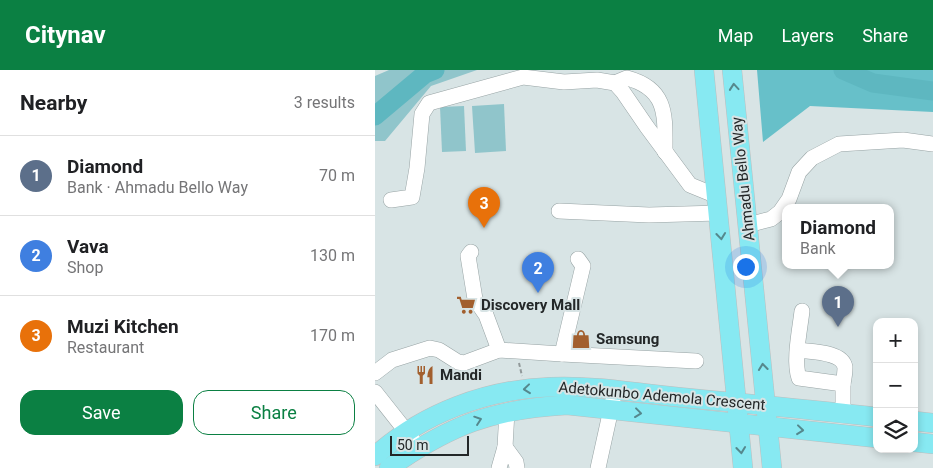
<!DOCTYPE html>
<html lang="en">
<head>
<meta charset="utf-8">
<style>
	:root { --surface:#fff; --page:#f6f6f6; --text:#202124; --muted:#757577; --line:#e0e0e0; --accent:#0b8043 }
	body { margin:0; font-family:Roboto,sans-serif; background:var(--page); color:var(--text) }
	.controls { position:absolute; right:15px; bottom:15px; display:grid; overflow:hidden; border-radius:10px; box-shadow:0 2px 8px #0003 }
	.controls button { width:45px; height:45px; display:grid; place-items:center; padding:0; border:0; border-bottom:1px solid var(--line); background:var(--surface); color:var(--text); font:25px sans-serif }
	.scale { position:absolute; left:15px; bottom:12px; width:79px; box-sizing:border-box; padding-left:5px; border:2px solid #232728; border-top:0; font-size:14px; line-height:18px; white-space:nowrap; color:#232728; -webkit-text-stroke:4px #d8e4e5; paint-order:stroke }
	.you { position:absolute; left:370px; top:196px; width:18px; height:18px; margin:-12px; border:4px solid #fff; border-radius:50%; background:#1a73e8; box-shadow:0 0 0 8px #1a73e833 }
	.badge { display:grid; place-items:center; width:32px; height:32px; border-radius:50%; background:var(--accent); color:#fff; font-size:16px; font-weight:700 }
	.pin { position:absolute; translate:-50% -41px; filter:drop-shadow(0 1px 2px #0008) }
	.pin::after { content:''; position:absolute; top:26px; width:18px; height:15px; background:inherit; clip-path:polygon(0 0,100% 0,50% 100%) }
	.popup { position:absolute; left:407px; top:134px; width:112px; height:65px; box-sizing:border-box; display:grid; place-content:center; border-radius:10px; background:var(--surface); filter:drop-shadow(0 1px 4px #0005); font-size:16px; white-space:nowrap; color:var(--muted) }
	.popup b { font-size:19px; color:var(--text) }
	.popup::after { content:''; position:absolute; left:50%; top:100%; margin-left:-10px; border:10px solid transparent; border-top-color:var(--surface) }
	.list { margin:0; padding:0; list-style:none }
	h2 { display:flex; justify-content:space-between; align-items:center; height:65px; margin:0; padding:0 20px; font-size:21px }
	h2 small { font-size:16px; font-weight:400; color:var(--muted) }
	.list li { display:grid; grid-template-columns:32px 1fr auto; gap:15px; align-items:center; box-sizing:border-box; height:80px; padding:0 20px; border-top:1px solid var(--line) }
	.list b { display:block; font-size:19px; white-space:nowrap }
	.list p { margin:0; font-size:16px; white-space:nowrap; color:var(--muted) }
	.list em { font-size:16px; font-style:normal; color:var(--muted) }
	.actions { display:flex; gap:10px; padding:15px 20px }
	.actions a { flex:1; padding:11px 0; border:1px solid var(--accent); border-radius:15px; text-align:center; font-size:18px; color:var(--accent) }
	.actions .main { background:var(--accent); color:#fff }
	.icon { flex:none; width:28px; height:28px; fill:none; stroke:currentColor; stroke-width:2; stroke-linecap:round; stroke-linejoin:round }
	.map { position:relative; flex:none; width:558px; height:398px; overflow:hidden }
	header { display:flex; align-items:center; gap:30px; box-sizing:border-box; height:70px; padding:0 25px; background:var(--accent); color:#fff }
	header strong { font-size:24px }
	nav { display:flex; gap:28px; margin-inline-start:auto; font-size:18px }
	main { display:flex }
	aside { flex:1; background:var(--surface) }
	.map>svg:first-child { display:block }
	.green { fill:#90c5cb }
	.forest { fill:#67c0c9 }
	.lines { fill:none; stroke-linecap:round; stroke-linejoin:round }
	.river { stroke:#5eb7c0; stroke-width:19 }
	.minor-casing { stroke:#97a3a4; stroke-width:16 }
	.major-casing { stroke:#bdbebe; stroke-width:20 }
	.path { stroke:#91999a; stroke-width:2; stroke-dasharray:4 2.5; stroke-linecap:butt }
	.minor { stroke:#fff; stroke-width:15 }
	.major { stroke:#87e9f2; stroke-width:19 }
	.oneway { stroke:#55888d }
	.labels { text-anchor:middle; stroke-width:4; stroke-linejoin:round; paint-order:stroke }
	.street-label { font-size:15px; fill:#232728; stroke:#d8e4e5 }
	.poi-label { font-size:15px; font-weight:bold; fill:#232728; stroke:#d8e4e5; text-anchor:start }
</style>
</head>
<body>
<header>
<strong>Citynav</strong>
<nav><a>Map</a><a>Layers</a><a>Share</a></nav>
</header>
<main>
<aside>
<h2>Nearby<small>3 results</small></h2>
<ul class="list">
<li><span class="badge" style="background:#5c6f8a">1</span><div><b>Diamond</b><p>Bank · Ahmadu Bello Way</p></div><em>70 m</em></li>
<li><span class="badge" style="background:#3f7fe0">2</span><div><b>Vava</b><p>Shop</p></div><em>130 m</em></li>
<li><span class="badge" style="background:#e8710a">3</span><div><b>Muzi Kitchen</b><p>Restaurant</p></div><em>170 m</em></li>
</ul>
<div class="actions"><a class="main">Save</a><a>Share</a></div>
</aside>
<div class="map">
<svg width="558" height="398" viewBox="0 0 558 398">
	<rect width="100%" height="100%" fill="#d8e4e5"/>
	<g class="green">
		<polygon points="14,0 102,0 56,16 10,71 0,71 0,6"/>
		<polygon points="129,34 131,81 100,83 97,36"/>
		<polygon points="89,36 91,81 67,82 65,37"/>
	</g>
	<polygon class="forest" points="382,0 558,0 558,42 435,36 388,72"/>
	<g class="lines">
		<g class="river">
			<polyline points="468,0 498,13 558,21"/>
			<polyline points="0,46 50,4 60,0"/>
		</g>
		<g class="minor-casing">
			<g id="minor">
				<path d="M240,13L252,8C293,19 290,46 290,82"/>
				<polyline points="16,130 37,127 42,98 47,44 54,33 148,7 189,12 222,10 240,13 248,22 272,57 315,115 342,126"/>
				<polyline points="184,141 274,145 344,143"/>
				<polyline points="373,155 396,149 405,142 414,129 424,102 437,88 464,74 528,70 558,74"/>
				<polyline points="96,182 93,186 100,229 111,245 124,280"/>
				<path d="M427,241C425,259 418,291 424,308L468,314V343"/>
				<path d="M423,280C435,282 467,281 470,297C470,302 469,309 468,314"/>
				<polyline points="187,284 321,291"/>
				<polyline points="0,303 17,290 55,278 64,280 83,292 89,293 124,280 187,284 208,196 203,189"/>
				<polyline points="0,322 38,370"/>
				<polyline points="130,377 141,392 142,398"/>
				<polyline points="124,398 130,377 132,341"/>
				<polyline points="223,398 238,330"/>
			</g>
		</g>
		<g class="major-casing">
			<g id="major">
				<polyline points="329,0 368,398"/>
				<polyline points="357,0 397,398"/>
				<polyline points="539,351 558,353"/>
				<polyline points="539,372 558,374"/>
				<path d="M0,386C48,343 112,319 176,317C222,315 268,324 313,328C376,334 439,340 502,347"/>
				<path d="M14,398C75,355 118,339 192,335L502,368"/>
			</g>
		</g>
		<polyline class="path" points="144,293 147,306"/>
		<use href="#minor" class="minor"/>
		<use href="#major" class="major"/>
	</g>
	<defs><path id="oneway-chevron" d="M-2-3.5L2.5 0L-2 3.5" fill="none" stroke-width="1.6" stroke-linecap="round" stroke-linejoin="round" transform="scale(1.25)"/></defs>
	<g class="oneway">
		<use href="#oneway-chevron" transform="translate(359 17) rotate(-95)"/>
		<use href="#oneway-chevron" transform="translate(346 166) rotate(84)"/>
		<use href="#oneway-chevron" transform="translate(388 297) rotate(-96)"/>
		<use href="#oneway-chevron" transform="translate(152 319) rotate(174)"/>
		<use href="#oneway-chevron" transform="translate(263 343) rotate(7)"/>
		<use href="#oneway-chevron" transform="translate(103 350) rotate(-19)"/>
		<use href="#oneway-chevron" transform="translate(425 360) rotate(6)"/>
		<use href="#oneway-chevron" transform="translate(366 380) rotate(84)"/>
	</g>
	<defs>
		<g id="supermarket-bare" transform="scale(1.5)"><path d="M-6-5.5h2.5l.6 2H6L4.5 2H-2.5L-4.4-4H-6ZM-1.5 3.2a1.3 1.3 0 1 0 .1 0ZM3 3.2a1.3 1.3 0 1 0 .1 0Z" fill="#a25f2e" stroke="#d8e4e5" stroke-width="2.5" paint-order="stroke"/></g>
		<g id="shop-bare" transform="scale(1.5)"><path d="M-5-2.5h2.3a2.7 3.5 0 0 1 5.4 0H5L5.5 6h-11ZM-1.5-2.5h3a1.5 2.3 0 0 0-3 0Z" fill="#a25f2e" stroke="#d8e4e5" stroke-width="2.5" paint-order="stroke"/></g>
		<g id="restaurant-bare" transform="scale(1.5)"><path d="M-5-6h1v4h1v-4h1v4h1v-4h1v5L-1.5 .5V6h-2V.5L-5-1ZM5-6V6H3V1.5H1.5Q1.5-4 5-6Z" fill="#a25f2e" stroke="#d8e4e5" stroke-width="2.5" paint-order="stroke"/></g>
	</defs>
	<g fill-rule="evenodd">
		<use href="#supermarket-bare" x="91" y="235"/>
		<use href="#shop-bare" x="206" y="269"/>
		<use href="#restaurant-bare" x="50" y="305"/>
	</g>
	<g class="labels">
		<g class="street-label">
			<text transform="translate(368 109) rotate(-96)" y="5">Ahmadu Bello Way</text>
			<text transform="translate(287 326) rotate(5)" y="5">Adetokunbo Ademola Crescent</text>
		</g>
		<g class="poi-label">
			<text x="106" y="240">Discovery Mall</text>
			<text x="221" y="274">Samsung</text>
			<text x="65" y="310">Mandi</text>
		</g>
	</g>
</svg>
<div class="controls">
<button>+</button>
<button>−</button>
<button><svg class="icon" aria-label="layers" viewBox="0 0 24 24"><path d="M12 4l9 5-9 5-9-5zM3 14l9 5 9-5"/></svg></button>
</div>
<div class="scale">50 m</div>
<div class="you"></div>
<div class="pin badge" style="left:463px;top:257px;background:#5c6f8a">1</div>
<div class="popup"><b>Diamond</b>Bank</div>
<div class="pin badge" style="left:163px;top:223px;background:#3f7fe0">2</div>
<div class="pin badge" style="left:109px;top:158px;background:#e8710a">3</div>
</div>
</main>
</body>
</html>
